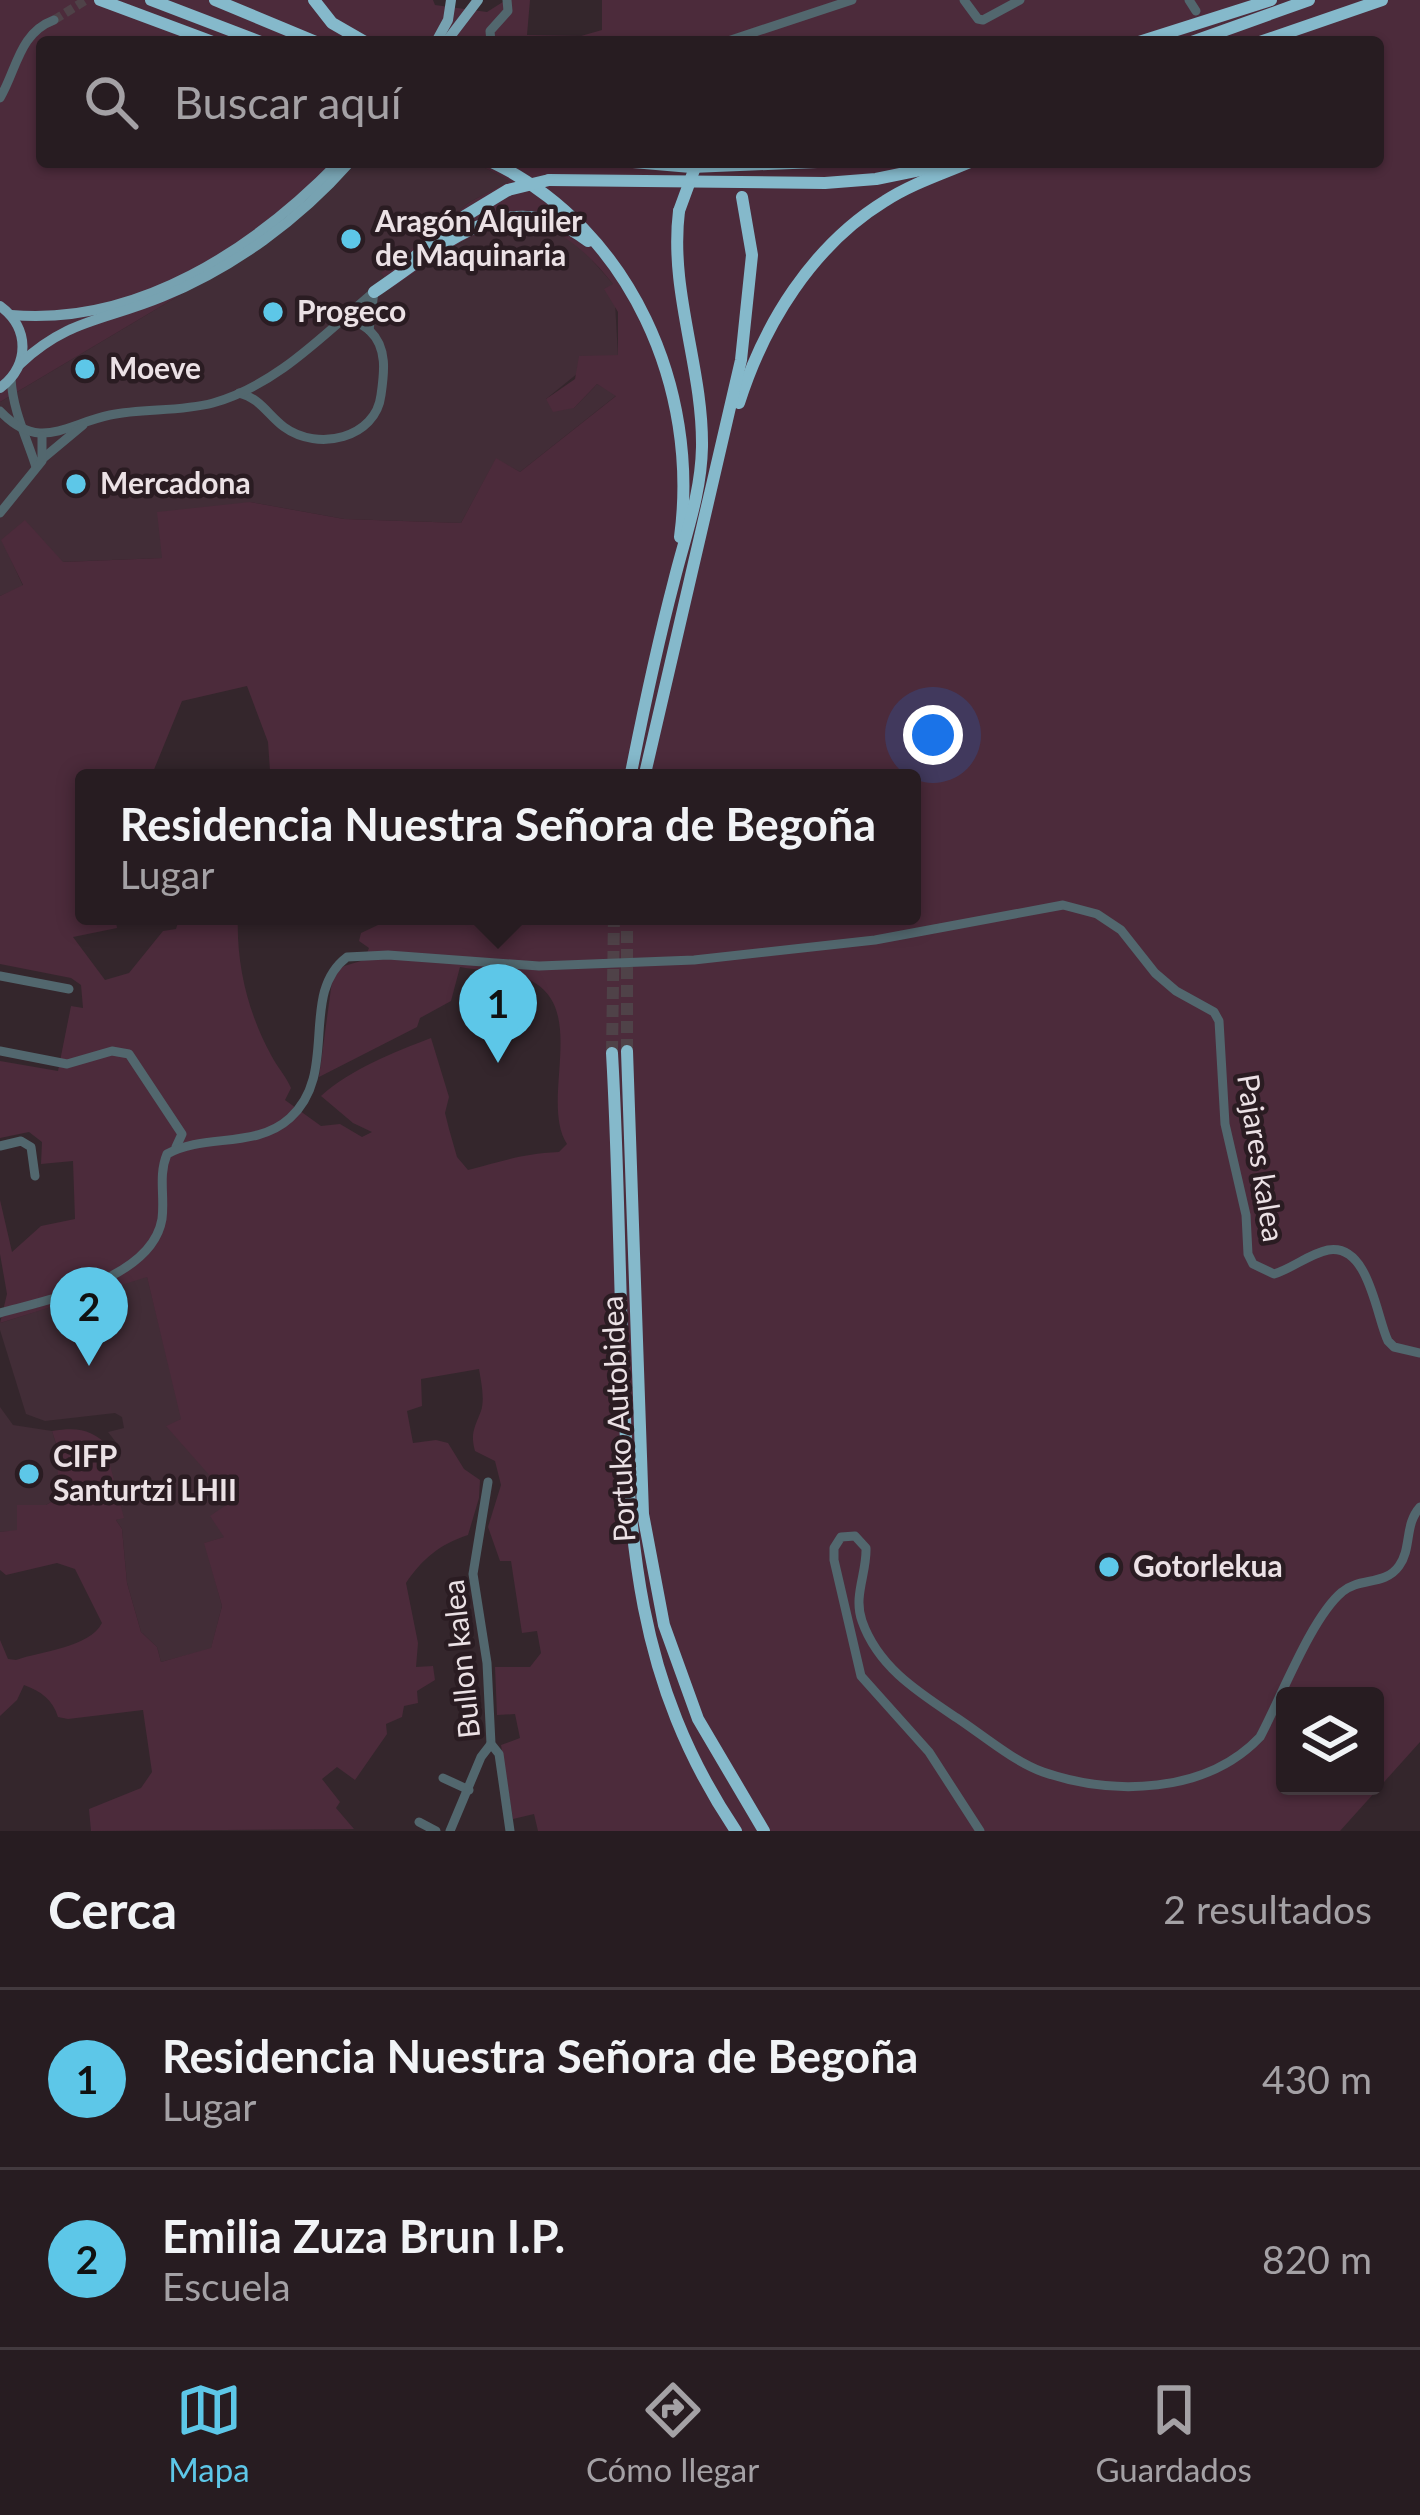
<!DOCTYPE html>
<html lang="es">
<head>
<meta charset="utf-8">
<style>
	:root { --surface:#271c21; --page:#2f252a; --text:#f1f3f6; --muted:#a4a1a5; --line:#433a3f; --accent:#5dc7e8 }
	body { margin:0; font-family:Lato,sans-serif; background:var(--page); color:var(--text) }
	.controls { position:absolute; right:36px; bottom:36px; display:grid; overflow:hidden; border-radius:12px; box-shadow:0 3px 9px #0004 }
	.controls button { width:108px; height:108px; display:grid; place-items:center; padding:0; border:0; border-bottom:3px solid var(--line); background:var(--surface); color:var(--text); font:60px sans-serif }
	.you { position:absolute; left:933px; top:735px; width:42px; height:42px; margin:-30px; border:9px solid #fff; border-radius:50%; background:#1a73e8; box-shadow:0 0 0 18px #1a73e833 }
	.badge { display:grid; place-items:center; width:78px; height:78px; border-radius:50%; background:var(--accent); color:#111; font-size:39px; font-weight:700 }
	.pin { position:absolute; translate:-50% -99px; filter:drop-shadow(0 3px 6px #0008) }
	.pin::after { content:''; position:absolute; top:63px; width:42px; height:36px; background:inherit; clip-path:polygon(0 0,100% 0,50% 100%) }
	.popup { position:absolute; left:75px; top:769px; width:846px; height:156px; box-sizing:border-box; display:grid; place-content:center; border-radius:12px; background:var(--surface); filter:drop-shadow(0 3px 9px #0005); font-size:39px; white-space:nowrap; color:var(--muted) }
	.popup b { font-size:45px; color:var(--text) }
	.popup::after { content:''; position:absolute; left:50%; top:100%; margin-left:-24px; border:24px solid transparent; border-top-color:var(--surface) }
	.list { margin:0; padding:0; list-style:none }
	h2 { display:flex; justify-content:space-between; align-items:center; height:156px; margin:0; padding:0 48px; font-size:51px }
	h2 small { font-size:39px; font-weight:400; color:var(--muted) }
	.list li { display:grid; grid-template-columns:78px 1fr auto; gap:36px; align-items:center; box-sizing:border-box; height:180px; padding:0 48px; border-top:3px solid var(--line) }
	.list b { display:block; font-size:45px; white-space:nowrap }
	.list p { margin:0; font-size:39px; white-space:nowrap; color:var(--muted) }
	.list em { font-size:39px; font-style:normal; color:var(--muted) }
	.icon { flex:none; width:66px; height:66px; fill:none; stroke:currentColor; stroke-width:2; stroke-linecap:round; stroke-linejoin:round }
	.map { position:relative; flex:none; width:1420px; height:1831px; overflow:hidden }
	.search { position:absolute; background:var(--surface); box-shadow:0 3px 9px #0004; left:36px; right:36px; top:36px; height:132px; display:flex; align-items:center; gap:30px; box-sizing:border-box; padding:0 42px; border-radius:12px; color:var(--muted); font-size:45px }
	.sheet { height:516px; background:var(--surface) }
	nav { display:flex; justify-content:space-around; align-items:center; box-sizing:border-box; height:168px; border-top:3px solid var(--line); background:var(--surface); font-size:33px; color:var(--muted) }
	nav a { display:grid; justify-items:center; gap:6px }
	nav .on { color:var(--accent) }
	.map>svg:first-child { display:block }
	.built { fill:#422d37 }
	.green { fill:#4c2b3b; fill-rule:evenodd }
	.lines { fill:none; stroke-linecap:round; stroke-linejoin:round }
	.minor-tunnel { stroke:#4f4248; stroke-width:9; stroke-dasharray:9 4.5; stroke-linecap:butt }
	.highway-tunnel { stroke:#4f4248; stroke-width:12; stroke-dasharray:12 6; stroke-linecap:butt }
	.minor { stroke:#52676e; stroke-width:9 }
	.major { stroke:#77a2b1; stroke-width:10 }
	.highway { stroke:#85b9cb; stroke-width:12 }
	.highway-bridge { stroke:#85b9cb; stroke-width:12 }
	.poi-dot { fill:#5dc7e8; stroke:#2a1c22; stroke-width:4.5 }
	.labels { text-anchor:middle; stroke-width:9; stroke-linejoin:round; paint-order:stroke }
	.poi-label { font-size:30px; font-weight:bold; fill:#ebe1e5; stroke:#2a1c22; text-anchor:start }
	.street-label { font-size:30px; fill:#ebe1e5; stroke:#2a1c22 }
</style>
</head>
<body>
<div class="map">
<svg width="1420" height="1831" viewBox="0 0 1420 1831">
	<rect width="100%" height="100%" fill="#34262c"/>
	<g class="built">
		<polygon points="356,162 474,162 511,181 470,202 382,274 392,287 481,230 503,225 538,224 558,232 577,243 614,285 618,356 578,373 546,399 574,408 597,384 617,395 520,472 496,459 461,523 344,519 250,502 163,558 62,562 25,521 2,540 23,586 0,596 0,402 185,292 329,189"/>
		<polygon points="147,1276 182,1419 167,1426 233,1501 225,1537 205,1543 222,1606 211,1649 161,1662 157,1647 141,1632 127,1583 122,1529 116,1520 123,1517 106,1462 106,1449 119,1446 108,1432 124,1428 122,1417 115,1413 45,1421 26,1414 0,1330 0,1323"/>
		<polygon points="0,1407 13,1425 52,1431 58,1450 58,1498 46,1505 17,1505 17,1531 0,1532"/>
	</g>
	<path class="green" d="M0,0H433L435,5L487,12L506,0H530L527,35L581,36L602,30V0H1420V1742L1340,1831H538L534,1814L513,1819L501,1745L520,1738L515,1714L497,1715L495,1667H530L541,1653L537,1631L522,1633L511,1561H500L488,1527L501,1485L495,1461L475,1451C470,1433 475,1427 481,1411C485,1399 481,1381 479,1369L421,1379L422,1406L407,1411L413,1443L436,1440L448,1443L464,1469L480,1480L479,1498L468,1535C440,1544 422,1559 406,1583L418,1643L416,1667L433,1666L435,1680L417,1691L418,1703L404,1706L402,1717L386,1724L387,1734L355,1780L337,1767L322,1779L340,1802L336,1808L354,1829L91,1831L89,1809L141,1788L152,1772L143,1710L68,1719L58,1717C53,1700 41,1691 24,1685L17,1700L0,1716V1640L8,1659L16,1660C41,1651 89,1648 102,1623L75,1569L57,1563L6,1575L0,1570V1532L17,1530V1505H46L58,1498V1450L52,1431C79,1427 91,1429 111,1448L106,1450L124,1518L116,1520L122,1529L127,1583L141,1632L157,1647L161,1662L211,1648L222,1606L204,1543L224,1537L210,1516L232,1501L166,1426L181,1419L147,1277L0,1323L7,1294L0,1254V1200L12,1252L41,1226L75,1219L73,1161L41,1164L42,1142L29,1132L0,1138V1061L58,1071L71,1006L83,1008L81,985L71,978L0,964V596L23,585L1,540L25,520L63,562L162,558L157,512L250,502L344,519L461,523L496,458L520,472L616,396L597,384L574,408L553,412L546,399L575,379L579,356L618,355V312L604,289L613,284C531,181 481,228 392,288L381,273L470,202L510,181L474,162H1378V42H42V162H356L329,189L185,292L0,402ZM247,686L268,742L270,771L252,776L234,770L200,778H912V916H397L361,933L359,941L369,948L364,960L341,967L332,981L319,1077L417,1027L420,1018L451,1001L460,967C482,971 517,971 535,983C586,1014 540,1102 567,1144L559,1152C521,1154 503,1161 468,1170L457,1157L449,1129L445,1113L449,1097L431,1038C394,1052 351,1069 321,1096L353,1123L372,1132L362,1137L340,1124L321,1126L285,1100L291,1088C286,1076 277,1067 271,1055C248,1013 236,964 238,916H180L176,929L163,931L129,973L105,980L73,937L117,928L115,916H84V870L77,843L84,829V778H135V775L153,772L182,701ZM1285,1696H1375V1786H1285Z"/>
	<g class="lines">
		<polyline class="minor-tunnel" points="54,20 86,0"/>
		<g class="highway-tunnel">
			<polyline points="627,1051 627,916"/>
			<polyline points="612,1053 614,916"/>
		</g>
		<g class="minor">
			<polyline points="964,0 978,19 983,20 1020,0"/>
			<polyline points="1189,0 1196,11"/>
			<polyline points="491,42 490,31 508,11 507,0"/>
			<polyline points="725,42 852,0"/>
			<path d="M0,98C17,69 19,33 54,20"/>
			<polyline points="369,330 374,292"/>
			<path d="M11,379C13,411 26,436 36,467"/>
			<path d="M239,393C260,398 268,415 284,427C318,452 376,438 381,395C384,374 388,348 370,331C364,325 355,322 348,315"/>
			<path d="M0,411C39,452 64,425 110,415C144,408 179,412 213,403C277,385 324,334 374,292"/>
			<polyline points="41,460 83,425"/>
			<polyline points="0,513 42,461 42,436"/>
			<polyline points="0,976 69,989"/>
			<polyline points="0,1051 67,1064 112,1051 129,1054 182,1134 176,1147"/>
			<polyline points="0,1146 21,1141 31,1147 35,1176"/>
			<path d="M0,1313C50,1299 152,1279 162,1219C165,1196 158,1176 167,1154C205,1133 256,1149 290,1118C340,1073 298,994 347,957L388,955L539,966L694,960L875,940L1063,905L1097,914L1121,930L1155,973L1176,991L1214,1012L1219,1021L1225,1124L1246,1215L1248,1254L1253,1264L1274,1274C1293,1268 1309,1254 1328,1250C1369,1243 1376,1316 1388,1341L1394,1347L1420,1353"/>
			<polyline points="488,1482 473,1574 487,1663 491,1744 499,1754 510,1831"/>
			<polyline points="443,1778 469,1790"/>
			<polyline points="419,1822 436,1831"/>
			<polyline points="450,1831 481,1757 491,1744"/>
			<path d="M980,1831L929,1752L861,1676L834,1560V1548L841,1537L855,1536L866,1548C867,1573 853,1596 862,1621C878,1667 918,1692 957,1718C984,1736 1013,1761 1043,1772C1113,1796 1206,1794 1260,1737C1281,1698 1311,1618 1342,1592C1359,1577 1385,1586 1399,1566C1412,1548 1404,1525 1420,1507"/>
		</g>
		<g class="major">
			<polyline points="436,42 448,20 451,0"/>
			<polyline points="446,42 478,0"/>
			<path d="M0,306C30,328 30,365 0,388"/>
			<path d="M11,315C138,326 254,249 339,162"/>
			<path d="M20,364C68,319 104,321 162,297C233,268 299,220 350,162"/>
		</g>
		<g class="highway">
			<polyline points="100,0 213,42"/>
			<polyline points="151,0 261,42"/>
			<polyline points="215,0 316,42"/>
			<polyline points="314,0 332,23 365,42"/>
			<polyline points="1139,42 1271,0"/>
			<polyline points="1192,42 1309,0"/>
			<polyline points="1260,42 1382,0"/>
			<path d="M492,162C631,229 700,389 680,537"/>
			<polyline points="633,162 691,167 817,162"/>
			<polyline points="549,180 825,183 876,179 959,162"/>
			<polyline points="416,256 465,216 508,190"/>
			<path d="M374,292C440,248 509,180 588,241"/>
			<path d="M739,403C764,324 812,246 885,201C911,184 942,174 970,162"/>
			<path d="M630,778C643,712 657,646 674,581C685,536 701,495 702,447C703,367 669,292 679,211"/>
			<polyline points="644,778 741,360 752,255 742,197"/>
			<polyline points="627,1051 643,1514 664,1625 698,1719 764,1831"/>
			<path d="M612,1053C618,1157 619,1262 623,1366C629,1540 635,1681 736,1831"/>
		</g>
		<g class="highway-bridge">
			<polyline points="508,190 549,180"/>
			<polyline points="679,211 697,162"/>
		</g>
	</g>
	<g class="poi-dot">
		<circle cx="351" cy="239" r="12"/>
		<circle cx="273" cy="312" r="12"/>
		<circle cx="85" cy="369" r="12"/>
		<circle cx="76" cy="484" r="12"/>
		<circle cx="29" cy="1474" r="12"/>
		<circle cx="1109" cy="1567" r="12"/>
	</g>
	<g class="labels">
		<g class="poi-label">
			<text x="375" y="232">Aragón Alquiler<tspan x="375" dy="34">de Maquinaria</tspan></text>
			<text x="297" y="322">Progeco</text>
			<text x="109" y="379">Moeve</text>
			<text x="100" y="494">Mercadona</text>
			<text x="53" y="1467">CIFP<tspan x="53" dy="34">Santurtzi LHII</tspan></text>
			<text x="1133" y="1577">Gotorlekua</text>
		</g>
		<g class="street-label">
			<text transform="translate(1260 1158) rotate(81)" y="10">Pajares kalea</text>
			<text transform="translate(619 1419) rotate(-93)" y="10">Portuko Autobidea</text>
			<text transform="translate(462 1659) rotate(-96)" y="10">Bullon kalea</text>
		</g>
	</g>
</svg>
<div class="controls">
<button><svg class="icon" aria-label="layers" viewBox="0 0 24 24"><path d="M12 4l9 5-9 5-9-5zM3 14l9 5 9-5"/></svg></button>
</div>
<div class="you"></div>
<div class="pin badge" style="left:498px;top:1063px">1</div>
<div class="popup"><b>Residencia Nuestra Señora de Begoña</b>Lugar</div>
<div class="pin badge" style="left:89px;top:1366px">2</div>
<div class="search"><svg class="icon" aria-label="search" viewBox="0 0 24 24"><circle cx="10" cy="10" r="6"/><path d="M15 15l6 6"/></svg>Buscar aquí</div>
</div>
<section class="sheet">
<h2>Cerca<small>2 resultados</small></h2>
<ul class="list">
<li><span class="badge">1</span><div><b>Residencia Nuestra Señora de Begoña</b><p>Lugar</p></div><em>430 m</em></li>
<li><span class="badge">2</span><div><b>Emilia Zuza Brun I.P.</b><p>Escuela</p></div><em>820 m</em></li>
</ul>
</section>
<nav>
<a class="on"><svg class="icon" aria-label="map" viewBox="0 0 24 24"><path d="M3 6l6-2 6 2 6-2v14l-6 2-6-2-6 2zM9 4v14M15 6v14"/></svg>Mapa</a>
<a><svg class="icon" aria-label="directions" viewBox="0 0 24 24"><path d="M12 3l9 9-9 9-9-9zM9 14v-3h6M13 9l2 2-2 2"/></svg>Cómo llegar</a>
<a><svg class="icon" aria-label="saved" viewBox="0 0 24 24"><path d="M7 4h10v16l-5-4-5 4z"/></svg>Guardados</a>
</nav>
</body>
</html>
